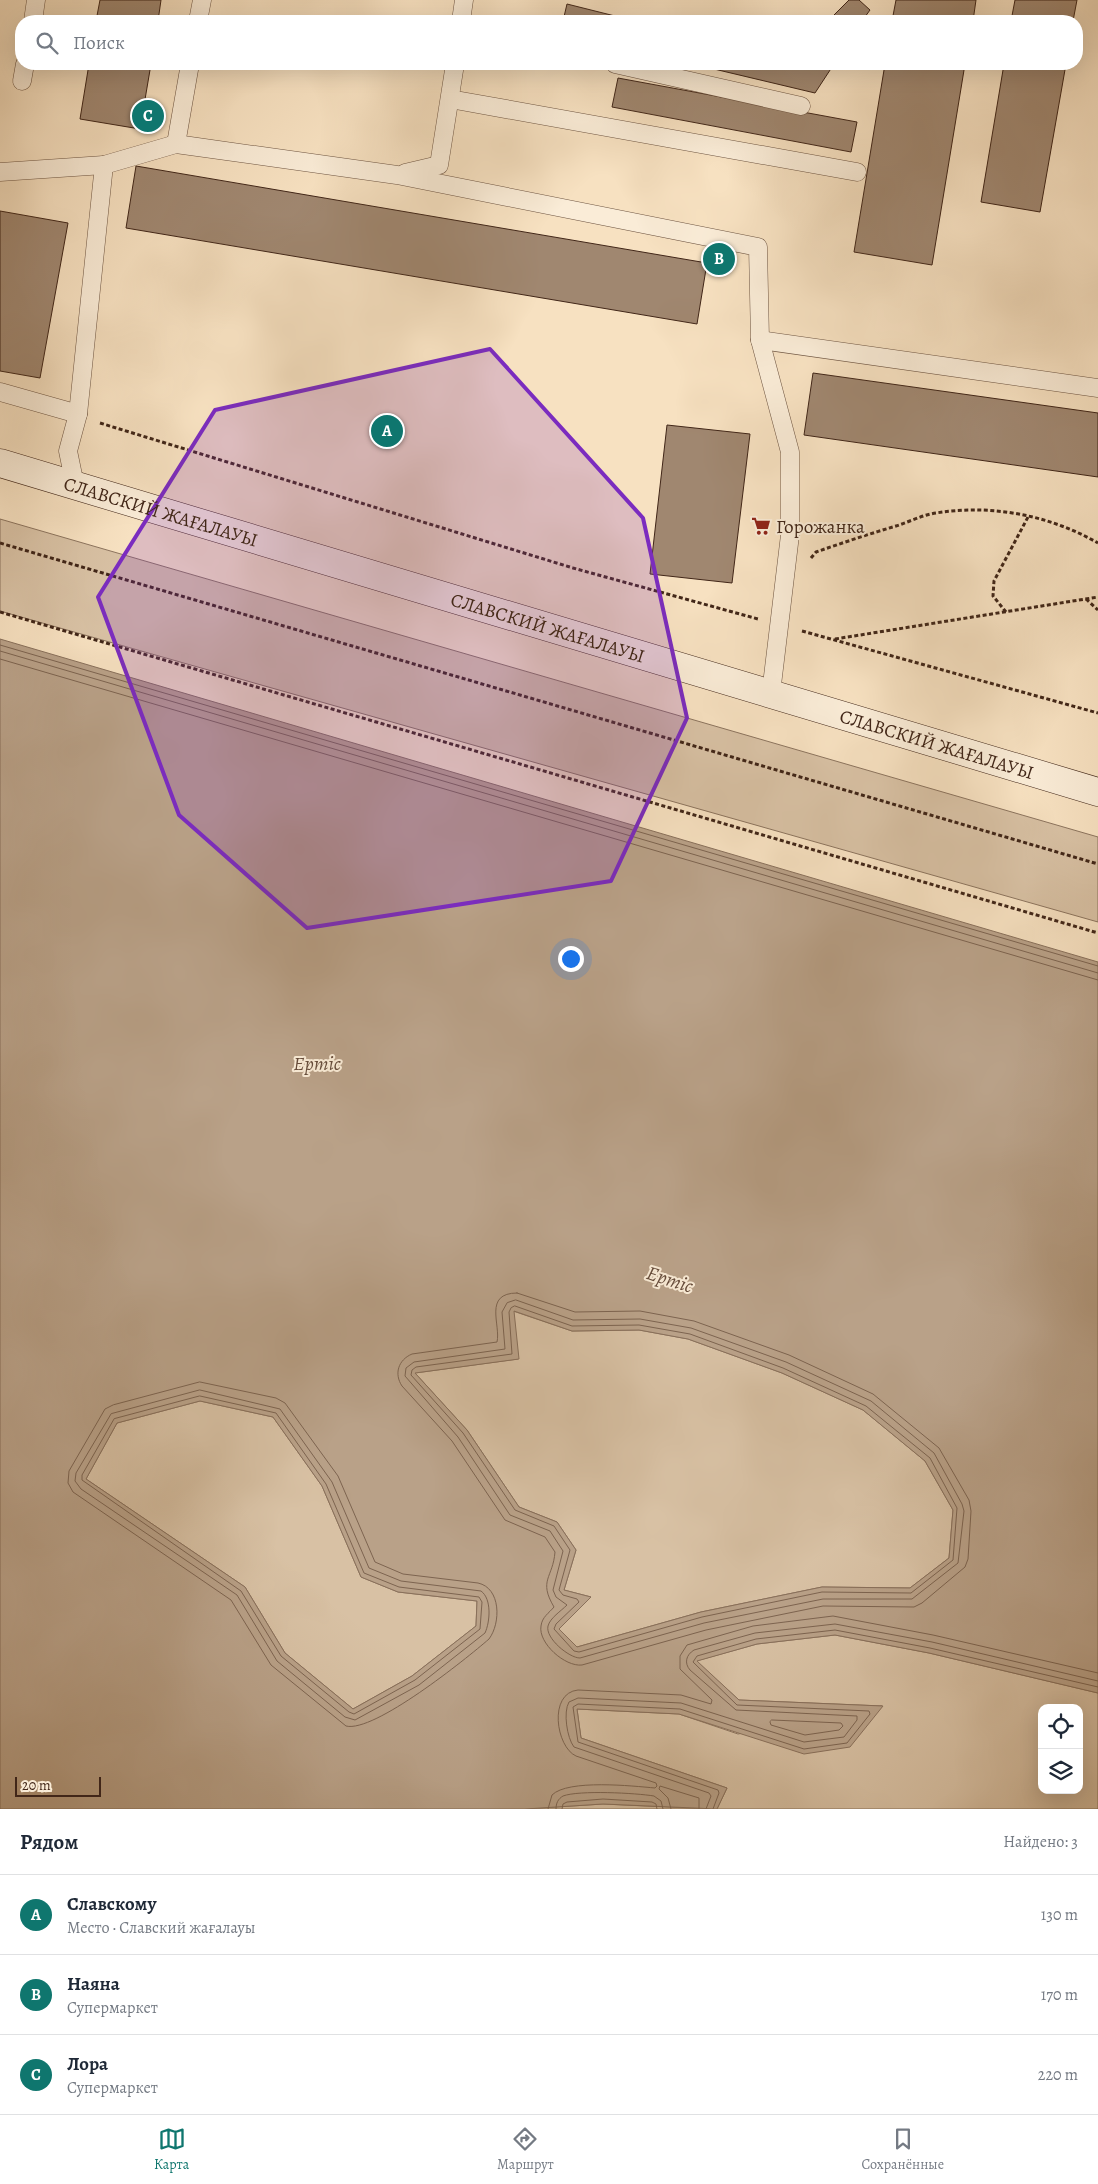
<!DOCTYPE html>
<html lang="ru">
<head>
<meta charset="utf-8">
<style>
	:root { --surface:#fff; --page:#f2f2f3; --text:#1f2937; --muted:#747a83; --line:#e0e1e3; --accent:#0f766e }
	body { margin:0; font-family:Alegreya,serif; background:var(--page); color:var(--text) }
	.controls { position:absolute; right:15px; bottom:15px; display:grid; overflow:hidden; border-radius:10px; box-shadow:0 5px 20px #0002 }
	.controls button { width:45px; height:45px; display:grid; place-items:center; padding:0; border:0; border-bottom:1px solid var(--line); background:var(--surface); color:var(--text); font:25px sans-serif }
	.scale { position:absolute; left:15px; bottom:12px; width:86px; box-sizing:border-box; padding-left:5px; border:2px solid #412618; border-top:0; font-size:14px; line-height:18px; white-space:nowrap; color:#412618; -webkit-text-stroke:4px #faecd7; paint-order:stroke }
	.you { position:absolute; left:570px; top:958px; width:18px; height:18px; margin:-12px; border:4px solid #fff; border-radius:50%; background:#1a73e8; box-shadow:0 0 0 8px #1a73e833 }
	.badge { display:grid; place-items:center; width:32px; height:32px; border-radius:50%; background:var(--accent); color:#fff; font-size:16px; font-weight:700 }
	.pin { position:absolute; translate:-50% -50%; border:2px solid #fff; box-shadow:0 1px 5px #0006 }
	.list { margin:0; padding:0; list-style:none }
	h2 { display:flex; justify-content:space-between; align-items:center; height:65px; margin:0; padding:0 20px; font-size:21px }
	h2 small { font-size:16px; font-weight:400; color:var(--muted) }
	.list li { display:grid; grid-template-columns:32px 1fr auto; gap:15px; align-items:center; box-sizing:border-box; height:80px; padding:0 20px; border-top:1px solid var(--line) }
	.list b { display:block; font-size:19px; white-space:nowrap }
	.list p { margin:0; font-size:16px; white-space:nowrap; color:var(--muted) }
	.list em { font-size:16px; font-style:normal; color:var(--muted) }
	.icon { flex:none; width:28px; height:28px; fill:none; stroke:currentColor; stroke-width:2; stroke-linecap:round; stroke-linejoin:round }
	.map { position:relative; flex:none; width:1098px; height:1809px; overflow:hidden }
	.search { position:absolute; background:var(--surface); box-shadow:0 5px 20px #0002; left:15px; right:15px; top:15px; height:55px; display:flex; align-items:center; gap:12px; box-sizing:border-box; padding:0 18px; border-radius:20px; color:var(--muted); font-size:19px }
	.sheet { height:305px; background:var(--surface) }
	nav { display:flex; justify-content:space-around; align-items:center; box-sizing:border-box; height:70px; border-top:1px solid var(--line); background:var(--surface); font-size:14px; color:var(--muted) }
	nav a { display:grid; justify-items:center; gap:2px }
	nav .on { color:var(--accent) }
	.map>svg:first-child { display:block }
	.green { fill:#d8c1a4; stroke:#8c745e; fill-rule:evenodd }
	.water { fill:#b9a188; stroke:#89705b; fill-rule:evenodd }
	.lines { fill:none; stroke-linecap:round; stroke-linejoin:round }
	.shore { stroke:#7d6450; stroke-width:1 }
	.building { fill:#a08770; stroke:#412618 }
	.lane-casing { stroke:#6e5542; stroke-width:19 }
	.secondary-casing { stroke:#412618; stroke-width:29 }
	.path { stroke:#412618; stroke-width:3; stroke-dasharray:4 2.5; stroke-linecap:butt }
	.lane { stroke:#faecd7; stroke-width:18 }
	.secondary { stroke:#faecd7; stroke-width:28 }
	.marked { fill:#7b2cbf; fill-opacity:0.2; stroke:#7b2cbf; stroke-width:4; stroke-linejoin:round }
	.labels { text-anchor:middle; stroke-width:4; stroke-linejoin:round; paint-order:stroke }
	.street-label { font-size:19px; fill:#412618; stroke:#faecd7 }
	.poi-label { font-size:19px; fill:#412618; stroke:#faecd7; text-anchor:start }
	.water-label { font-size:20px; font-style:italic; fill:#654b3a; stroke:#faecd7 }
</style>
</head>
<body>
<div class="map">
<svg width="1098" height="1809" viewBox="0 0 1098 1809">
	<rect width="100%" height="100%" fill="#f7e1c1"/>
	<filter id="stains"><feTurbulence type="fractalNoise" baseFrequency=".004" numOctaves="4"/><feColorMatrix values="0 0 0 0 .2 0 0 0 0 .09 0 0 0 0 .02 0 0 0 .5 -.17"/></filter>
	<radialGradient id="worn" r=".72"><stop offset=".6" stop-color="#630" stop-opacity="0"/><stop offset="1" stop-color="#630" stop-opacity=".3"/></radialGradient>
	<g class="green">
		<polygon points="0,519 1098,837 1098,922 0,611"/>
		<polygon points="513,1311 572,1331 639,1330 688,1339 782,1373 863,1410 925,1461 953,1510 949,1558 910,1588 822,1587 701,1612 577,1647 559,1629 591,1597 564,1590 576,1550 557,1522 519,1507 467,1430 415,1373 518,1359"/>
		<polygon points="200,1401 273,1417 322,1486 361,1577 398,1592 477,1601 476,1626 412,1676 353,1709 285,1653 245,1587 86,1479 117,1423"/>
		<path d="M835,1635L929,1653L1098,1693V1809H717L727,1788L581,1738L577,1709L679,1714L738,1734L882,1706L739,1700L696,1661L757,1644ZM1042,1708H1079V1790H1042Z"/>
		<polygon points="603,1804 710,1809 525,1809"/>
	</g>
	<path class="water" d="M0,639L1098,962V1693L929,1653L835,1635L757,1644L697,1661L739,1700L883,1706L850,1747L804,1754L679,1714L577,1709L581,1738L727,1788L717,1809L603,1804L525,1809H0ZM514,1311L572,1331L639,1330L688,1339L782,1373L863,1410L925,1461L953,1510L949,1558L910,1588L822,1587L701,1612L577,1647L559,1629L591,1597L564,1590L576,1550L557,1522L519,1507L467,1430L415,1373L519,1359ZM200,1401L273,1417L322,1486L361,1577L398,1592L477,1601L476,1626L412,1676L353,1709L285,1653L245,1587L86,1479L117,1423Z"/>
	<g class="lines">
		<g class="shore">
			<polyline points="0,645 1098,966"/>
			<polyline points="0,651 1098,973"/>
			<polyline points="0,659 1098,980"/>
			<path d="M517,1293L575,1312L640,1311L694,1321L789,1355L873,1394L939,1448L969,1500L971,1511L968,1559L965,1567L922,1603L914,1607L823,1606L706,1630L582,1665C565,1667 538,1643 541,1626C542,1617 549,1613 554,1607C538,1580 553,1578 555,1552L545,1537L505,1520L452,1441L402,1386C394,1374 398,1360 412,1354L497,1342C501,1325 483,1293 517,1293Z"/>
			<path d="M516,1300L573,1320L640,1319L691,1328L786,1362L871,1401L934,1453L962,1504L964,1511L958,1563L912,1599H823L704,1623L580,1658C569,1658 545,1638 548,1626C550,1618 561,1611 567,1605L556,1597L553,1590L563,1551L550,1531L510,1515L458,1437L405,1376L406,1368L414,1362L505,1349L502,1312L507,1303Z"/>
			<polygon points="515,1306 572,1326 639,1325 690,1334 783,1368 866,1406 930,1458 957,1508 953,1560 911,1593 822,1592 702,1617 579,1652 574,1651 554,1629 556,1624 579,1602 577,1599 563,1595 559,1590 570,1550 554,1526 515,1510 463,1433 411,1375 412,1370 416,1367 512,1354 509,1312 511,1308"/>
			<path d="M200,1382L276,1398L285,1403L338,1476L375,1562L403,1574L478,1583C501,1588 501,1623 489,1639C466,1659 374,1733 346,1726L271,1665L231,1600L73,1492L68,1483L69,1471L105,1409L113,1405Z"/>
			<path d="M200,1390L280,1409L332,1482L369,1568L401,1581L481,1591C492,1599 490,1622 485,1633L419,1685L355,1720L345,1717L277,1661L237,1595L81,1489L75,1481L76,1473L111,1414Z"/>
			<polygon points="200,1396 276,1413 326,1484 364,1573 399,1587 479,1597 482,1602 480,1629 415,1680 354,1714 349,1712 281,1656 241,1591 82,1480 82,1475 114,1419"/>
			<polygon points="772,1720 841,1723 843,1726 839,1730 805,1735 771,1725 770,1722"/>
			<path d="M548,1809L552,1795C568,1779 633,1786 655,1788L657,1786L656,1783L576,1756C556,1747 548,1693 578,1690L681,1695L711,1704L712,1700L680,1669V1656L687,1645L753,1626L833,1616L933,1635L1098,1673"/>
			<path d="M556,1809C556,1803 558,1799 563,1796C579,1790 636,1793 654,1796L661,1801L663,1809"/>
			<polyline points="562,1809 563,1804 567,1802 603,1799 652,1802 656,1804 657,1809"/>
			<polyline points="671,1809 668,1798 659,1789 660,1786 699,1798 699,1809"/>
			<path d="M706,1809L711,1796L709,1793L574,1747C567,1738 563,1712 569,1702L578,1698L681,1703L804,1742L844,1737L857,1720V1716L736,1710L690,1670C684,1663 686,1655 694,1650L755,1633L835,1624L932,1642L1098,1681"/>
			<polyline points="713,1809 719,1793 718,1790 578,1742 573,1707 578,1704 680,1709 804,1749 847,1743 870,1714 869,1711 737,1705 693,1662 697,1656 756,1639 835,1630 930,1648 1098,1687"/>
		</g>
	</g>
	<g class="building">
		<polygon points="100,0 161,0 158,21 96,21"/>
		<polygon points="849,0 859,0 870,10 862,21 828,21"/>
		<polygon points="896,0 976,0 973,21 892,21"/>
		<polygon points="1015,0 1077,0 1073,21 1011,21"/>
		<polygon points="567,4 635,21 563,21"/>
		<polygon points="89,64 151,64 140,129 80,119"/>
		<polygon points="693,64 834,64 815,93"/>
		<polygon points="885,64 965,64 932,265 854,252"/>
		<polygon points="1004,64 1066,64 1040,212 981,202"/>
		<polygon points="618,78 857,122 851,152 612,107"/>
		<polygon points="136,166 707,263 697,324 126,228"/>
		<polygon points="0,211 68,223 40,378 0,371"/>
		<polygon points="813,373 1098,413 1098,477 804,435"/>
		<polygon points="667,425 750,434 732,583 650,574"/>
	</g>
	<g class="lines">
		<g class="lane-casing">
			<g id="lane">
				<polyline points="33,21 36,0"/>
				<polyline points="198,21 202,0"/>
				<polyline points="461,21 464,0"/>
				<polyline points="190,64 176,144 397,175 758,247 760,340 790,452 790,535 771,693"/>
				<polyline points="615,64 801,106"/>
				<polyline points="22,81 25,64"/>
				<polyline points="450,99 857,172"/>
				<polyline points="0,172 104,165"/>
				<polyline points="405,173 439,165 455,64"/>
				<polyline points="760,340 1098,388"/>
				<polyline points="0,392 78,414"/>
				<polyline points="75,485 68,451 78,414 104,165 176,144"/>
			</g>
		</g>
		<g class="secondary-casing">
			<g id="secondary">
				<path id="s1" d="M0,463L1098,792"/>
			</g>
		</g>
		<g class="path">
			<polyline points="100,423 573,568 758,619"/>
			<polyline points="0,543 1098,864"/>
			<path d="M811,558L816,552C842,543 869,534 896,526C909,522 922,515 936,513C991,504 1049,515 1098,543"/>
			<polyline points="1086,599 1098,610"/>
			<polyline points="0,612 1098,933"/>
			<polyline points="1006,612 993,596 994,581 1028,517"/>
			<polyline points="802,631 1098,713"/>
			<polyline points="835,639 1098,597"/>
		</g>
		<use href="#lane" class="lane"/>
		<use href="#secondary" class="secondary"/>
	</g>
	<path class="marked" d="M490,349L643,518L687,718L611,881L307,928L179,815L98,597L215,410Z"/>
	<defs>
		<g id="supermarket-bare" transform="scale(1.5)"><path d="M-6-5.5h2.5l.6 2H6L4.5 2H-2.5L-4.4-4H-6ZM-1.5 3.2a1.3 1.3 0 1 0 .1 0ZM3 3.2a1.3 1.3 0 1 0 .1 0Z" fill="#8f2418" stroke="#faecd7" stroke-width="2.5" paint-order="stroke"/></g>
	</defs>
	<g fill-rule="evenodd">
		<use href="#supermarket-bare" x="761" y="526"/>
	</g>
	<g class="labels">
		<g class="street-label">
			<text dy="7" stroke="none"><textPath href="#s1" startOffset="168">СЛАВСКИЙ ЖАҒАЛАУЫ</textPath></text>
			<text dy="7" stroke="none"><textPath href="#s1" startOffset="572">СЛАВСКИЙ ЖАҒАЛАУЫ</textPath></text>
			<text dy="7" stroke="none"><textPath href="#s1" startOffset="978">СЛАВСКИЙ ЖАҒАЛАУЫ</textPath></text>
		</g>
		<g class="poi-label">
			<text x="776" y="533">Горожанка</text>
		</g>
		<g class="water-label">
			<text x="317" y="1070">Ертіс</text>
			<text transform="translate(670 1279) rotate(18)" y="7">Ертіс</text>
		</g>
	</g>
	<rect width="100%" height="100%" filter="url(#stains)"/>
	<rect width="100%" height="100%" fill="url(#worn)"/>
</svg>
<div class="controls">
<button><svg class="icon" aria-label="locate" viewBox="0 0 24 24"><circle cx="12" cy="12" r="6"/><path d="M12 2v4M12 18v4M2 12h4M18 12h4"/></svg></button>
<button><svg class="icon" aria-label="layers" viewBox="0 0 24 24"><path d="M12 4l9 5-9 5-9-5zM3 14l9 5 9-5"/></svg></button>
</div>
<div class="scale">20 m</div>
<div class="you"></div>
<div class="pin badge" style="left:387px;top:431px">A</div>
<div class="pin badge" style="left:719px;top:259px">B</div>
<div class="pin badge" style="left:148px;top:116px">C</div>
<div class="search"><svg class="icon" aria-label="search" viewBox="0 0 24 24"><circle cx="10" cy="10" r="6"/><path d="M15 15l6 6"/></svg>Поиск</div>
</div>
<section class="sheet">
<h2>Рядом<small>Найдено: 3</small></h2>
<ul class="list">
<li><span class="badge">A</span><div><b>Славскому</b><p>Место · Славский жағалауы</p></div><em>130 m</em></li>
<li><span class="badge">B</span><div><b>Наяна</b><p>Супермаркет</p></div><em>170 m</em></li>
<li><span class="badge">C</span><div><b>Лора</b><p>Супермаркет</p></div><em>220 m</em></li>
</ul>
</section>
<nav>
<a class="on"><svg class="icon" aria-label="map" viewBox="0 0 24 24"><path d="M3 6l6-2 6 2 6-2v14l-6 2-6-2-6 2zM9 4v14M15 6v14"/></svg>Карта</a>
<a><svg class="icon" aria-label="directions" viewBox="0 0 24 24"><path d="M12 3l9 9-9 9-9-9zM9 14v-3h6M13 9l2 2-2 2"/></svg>Маршрут</a>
<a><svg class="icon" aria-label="saved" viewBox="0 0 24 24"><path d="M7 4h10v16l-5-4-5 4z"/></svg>Сохранённые</a>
</nav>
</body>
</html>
